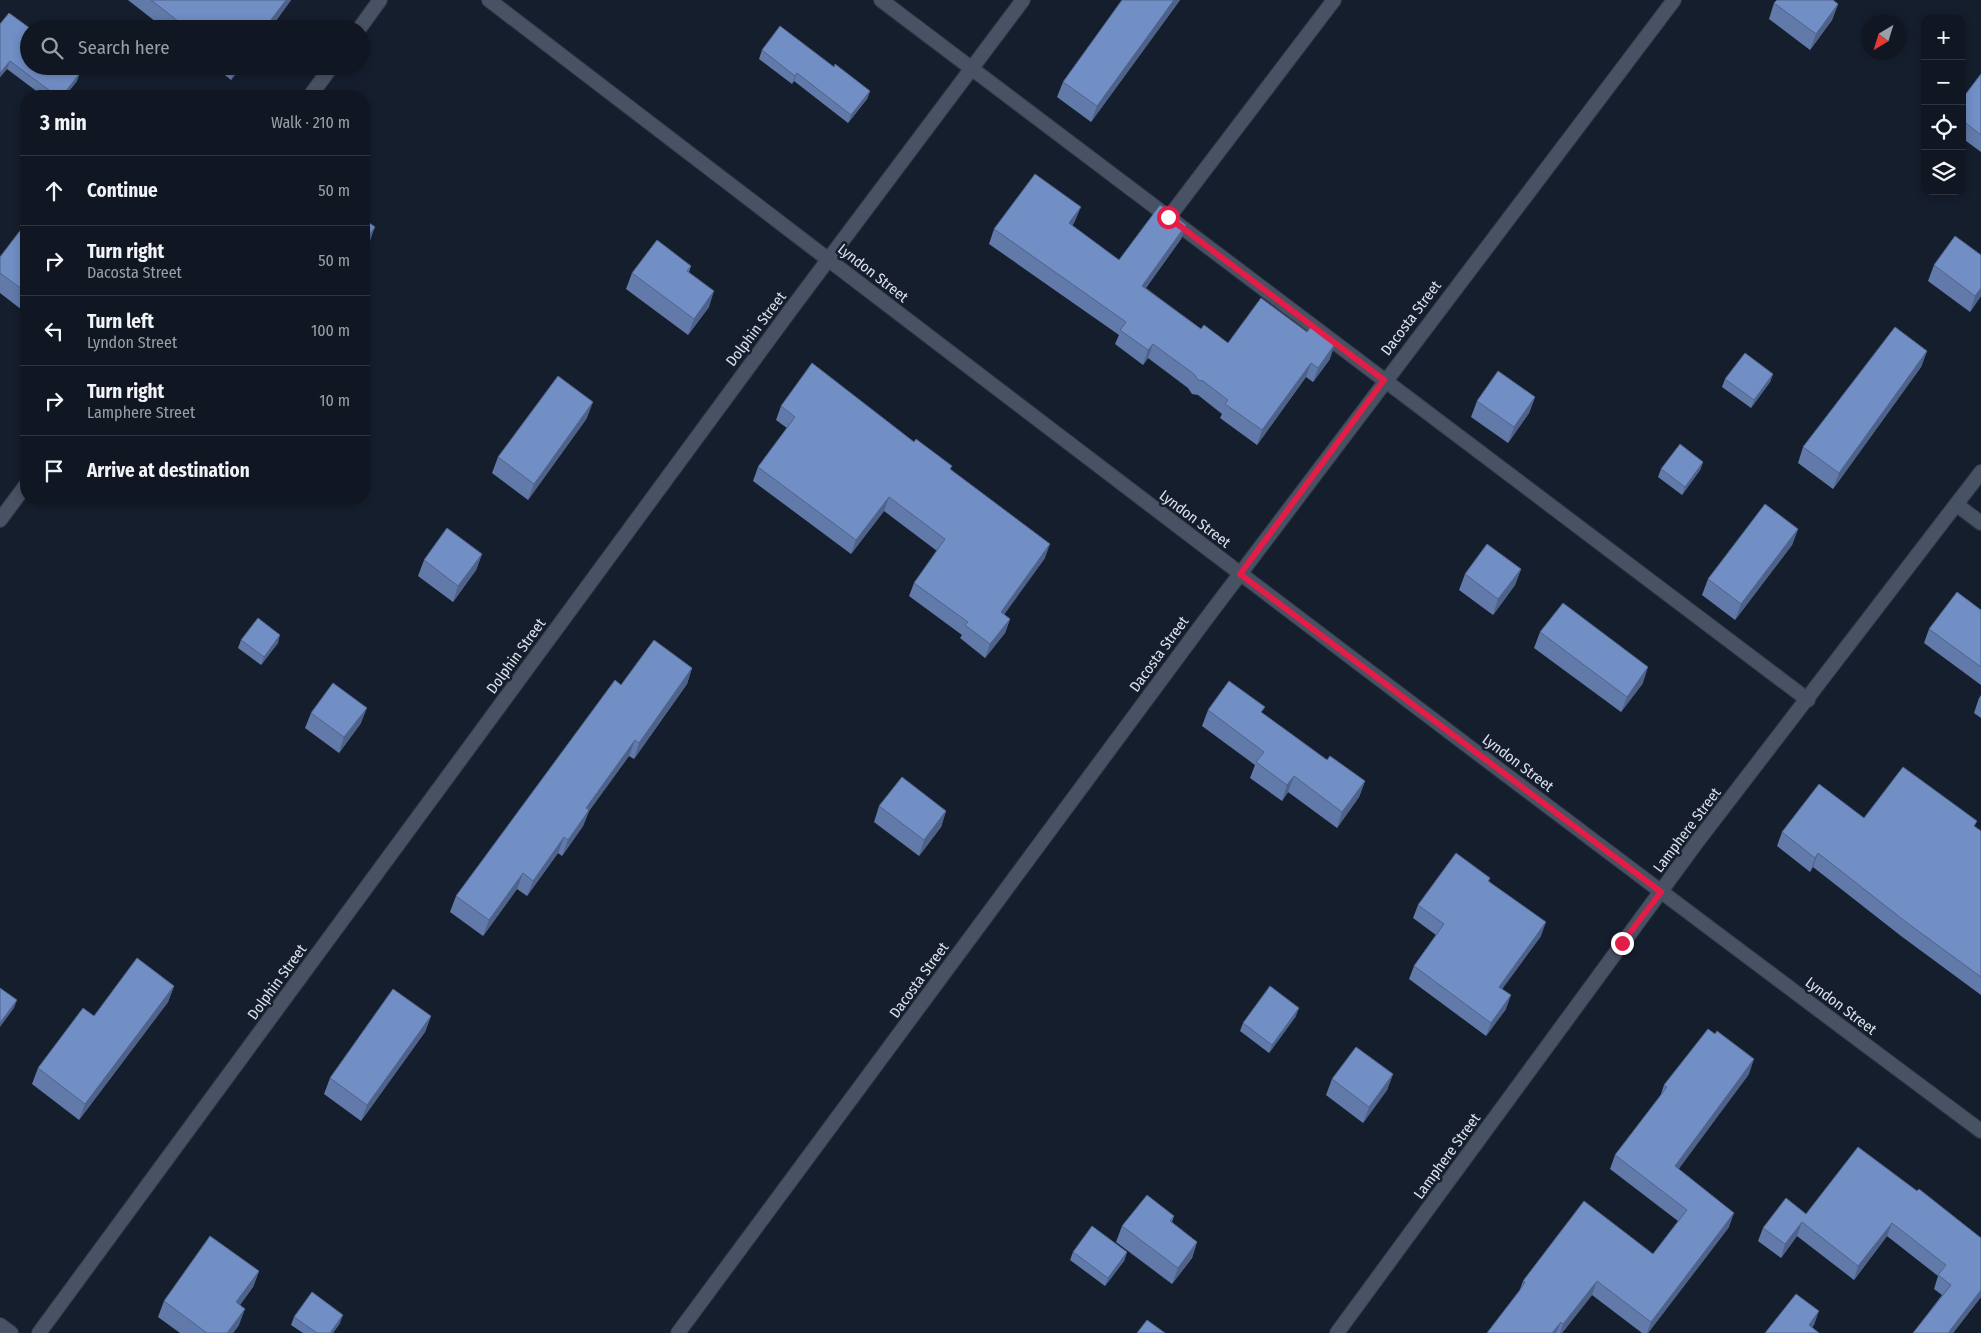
<!DOCTYPE html>
<html lang="en">
<head>
<meta charset="utf-8">
<style>
	:root { --surface:#101622; --page:#191f2a; --text:#f1f3f6; --muted:#9c9fa5; --line:#303540 }
	body { margin:0; font-family:"Fira Sans Condensed",sans-serif; background:var(--page); color:var(--text) }
	.controls { position:absolute; right:15px; top:15px; display:grid; overflow:hidden; border-radius:10px; box-shadow:0 2px 8px #0003 }
	.controls button { width:45px; height:45px; display:grid; place-items:center; padding:0; border:0; border-bottom:1px solid var(--line); background:var(--surface); color:var(--text); font:25px sans-serif }
	.compass { position:absolute; left:1861px; top:15px; width:45px; height:45px; border-radius:50%; background:var(--surface); box-shadow:0 2px 8px #0003; rotate:218deg }
	.stop { position:absolute; width:15px; height:15px; margin:-11px; border:4px solid #e11d48; border-radius:50%; background:#fff }
	.stop.end { background:#e11d48; border-color:#fff; box-shadow:0 1px 5px #0008 }
	.list { margin:0; padding:0; list-style:none }
	h2 { display:flex; justify-content:space-between; align-items:center; height:65px; margin:0; padding:0 20px; font-size:21px }
	h2 small { font-size:16px; font-weight:400; color:var(--muted) }
	.list li { display:grid; grid-template-columns:32px 1fr auto; gap:15px; align-items:center; box-sizing:border-box; height:70px; padding:0 20px; border-top:1px solid var(--line) }
	.list b { display:block; font-size:19px; white-space:nowrap }
	.list p { margin:0; font-size:16px; white-space:nowrap; color:var(--muted) }
	.list em { font-size:16px; font-style:normal; color:var(--muted) }
	.icon { flex:none; width:28px; height:28px; fill:none; stroke:currentColor; stroke-width:2; stroke-linecap:round; stroke-linejoin:round }
	.map { position:relative; flex:none; width:1981px; height:1333px; overflow:hidden }
	.search { position:absolute; background:var(--surface); box-shadow:0 2px 8px #0003; left:20px; top:20px; width:350px; height:55px; display:flex; align-items:center; gap:12px; box-sizing:border-box; padding:0 18px; border-radius:28px; color:var(--muted); font-size:19px }
	.panel { position:absolute; background:var(--surface); box-shadow:0 2px 8px #0003; left:20px; top:90px; width:350px; height:415px; border-radius:20px }
	.map>svg:first-child { display:block }
	.lines { fill:none; stroke-linecap:round; stroke-linejoin:round }
	.service-casing { stroke:#333845; stroke-width:16 }
	.minor-casing { stroke:#333845; stroke-width:16 }
	.service { stroke:#485265; stroke-width:14 }
	.minor { stroke:#485265; stroke-width:14 }
	.wall { fill:#617aa9 }
	.shaded-wall { fill:#4f638a }
	.building { fill:#718ec5; stroke:#4f638a }
	.route { stroke:#e11d48; stroke-width:6 }
	.labels { text-anchor:middle; stroke-width:5; stroke-linejoin:round; paint-order:stroke }
	.street-label { font-size:15px; fill:#dce2ed; stroke:#151e2d }
</style>
</head>
<body>
<div class="map">
<svg width="1981" height="1333" viewBox="0 0 1981 1333">
	<rect width="100%" height="100%" fill="#151e2d"/>
	<g class="lines">
		<g class="service-casing">
			<g id="service">
				<polyline points="881,0 1808,700"/>
				<polyline points="1169,217 1334,0"/>
			</g>
		</g>
		<g class="minor-casing">
			<g id="minor">
				<path d="M489,0C984,379 1480,758 1981,1131"/>
				<polyline points="359,29 380,0"/>
				<polyline points="310,96 332,66"/>
				<polyline points="1957,505 1981,523"/>
				<polyline points="0,520 26,485"/>
				<polyline points="0,1325 11,1333"/>
				<polyline points="39,1333 792,308 1023,0"/>
				<polyline points="678,1333 1203,623 1674,0"/>
				<polyline points="1337,1333 1697,842 1981,472"/>
			</g>
		</g>
		<use href="#service" class="service"/>
		<use href="#minor" class="minor"/>
	</g>
	<g class="wall">
		<polygon points="128,0 291,0 270,29 165,29"/>
		<polygon points="1180,0 1091,122 1057,97 1063,82"/>
		<polygon points="1774,3 1838,4 1832,20 1810,50 1769,19"/>
		<polygon points="0,24 29,29 29,66 77,81 65,96 43,96 7,69 0,77"/>
		<polygon points="762,50 870,91 867,99 848,123 794,81 792,84 759,59"/>
		<polygon points="214,66 242,66 231,80"/>
		<polygon points="1981,74 1981,152 1962,138 1962,99"/>
		<polygon points="1075,221 1072,226 1119,260 1186,225 1181,239 1146,288 1201,329 1228,343 1330,359 1313,382 1306,377 1257,445 1220,418 1222,414 1198,395 1192,394 1188,388 1148,358 1143,365 1115,344 1119,335 989,244 994,229"/>
		<polygon points="26,223 26,304 22,310 0,293 0,257"/>
		<polygon points="1981,255 1981,296 1970,312 1928,281 1934,265"/>
		<polygon points="691,266 689,272 709,307 688,335 626,289 632,273"/>
		<polygon points="1927,351 1921,367 1833,489 1798,463 1803,447"/>
		<polygon points="1773,374 1770,382 1751,408 1722,387 1725,379"/>
		<polygon points="1535,397 1529,413 1508,443 1471,417 1477,401"/>
		<polygon points="781,406 951,470 1045,558 1004,614 1010,619 1005,633 985,658 960,638 962,635 909,596 914,583 937,551 884,511 851,554 753,481 758,467 787,428 776,420"/>
		<polygon points="587,418 528,500 492,473 498,457"/>
		<polygon points="1703,462 1700,470 1682,495 1658,477 1661,469"/>
		<polygon points="1798,529 1792,545 1735,620 1702,595 1708,579"/>
		<polygon points="482,554 476,570 453,602 418,576 424,560"/>
		<polygon points="1521,569 1515,585 1493,615 1459,590 1465,574"/>
		<polygon points="1981,610 1981,685 1924,643 1929,629"/>
		<polygon points="1540,632 1643,683 1621,712 1534,648"/>
		<polygon points="241,640 278,643 261,665 238,648"/>
		<polygon points="692,668 687,684 634,759 629,756 589,811 583,826 562,856 558,853 527,896 517,889 483,936 450,912 456,896 621,685"/>
		<polygon points="1981,695 1981,718 1974,713 1979,698"/>
		<polygon points="1208,710 1262,713 1327,760 1365,781 1359,797 1337,828 1288,792 1282,801 1250,778 1255,765 1202,726"/>
		<polygon points="311,713 361,723 339,753 305,728"/>
		<polygon points="879,806 946,811 941,827 919,856 874,822"/>
		<polygon points="1864,818 1975,827 1981,831 1981,995 1901,936 1813,867 1810,872 1777,846 1782,832"/>
		<polygon points="1490,878 1489,881 1541,936 1502,989 1506,1009 1486,1036 1409,979 1414,966 1436,935 1413,918 1418,905"/>
		<polygon points="174,986 168,1002 79,1120 32,1084 38,1068 94,1016"/>
		<polygon points="431,1016 425,1032 361,1121 324,1094 330,1078"/>
		<polygon points="1296,1016 1269,1053 1240,1031 1243,1023"/>
		<polygon points="1393,1074 1387,1090 1363,1123 1326,1095 1332,1079"/>
		<polygon points="1749,1074 1678,1169 1729,1227 1648,1333 1642,1333 1592,1295 1562,1333 1487,1333 1519,1292 1523,1281 1653,1254 1678,1221 1610,1169 1615,1155 1660,1097 1664,1085"/>
		<polygon points="1917,1191 1981,1238 1981,1297 1953,1333 1913,1333 1942,1295 1934,1289 1938,1276 1887,1236 1854,1280 1797,1236 1781,1258 1758,1241 1763,1228 1806,1214"/>
		<polygon points="1174,1216 1172,1222 1197,1242 1192,1258 1172,1284 1116,1242 1122,1226"/>
		<polygon points="1073,1252 1127,1252 1124,1261 1105,1286 1070,1260"/>
		<polygon points="259,1271 253,1287 240,1305 239,1325 233,1333 180,1333 158,1317 164,1301"/>
		<polygon points="294,1317 340,1323 333,1333 303,1333 291,1325"/>
	</g>
	<g class="shaded-wall">
		<polygon points="286,0 291,0 270,29 264,29"/>
		<polygon points="1174,0 1180,0 1091,122 1097,106"/>
		<polygon points="1838,4 1832,20 1810,50 1816,34"/>
		<polygon points="10,61 7,69 0,77 0,73"/>
		<polygon points="236,66 242,66 231,80"/>
		<polygon points="80,73 77,81 65,96 62,96"/>
		<polygon points="797,73 794,81 792,84 795,76"/>
		<polygon points="870,91 867,99 848,123 851,115"/>
		<polygon points="1081,207 1075,221 1063,238 1069,223"/>
		<polygon points="1186,225 1181,239 1137,300 1142,286"/>
		<polygon points="375,227 370,241 364,250 364,243"/>
		<polygon points="1981,288 1981,296 1970,312 1975,296"/>
		<polygon points="714,291 709,307 688,335 694,319"/>
		<polygon points="26,299 26,304 22,310"/>
		<polygon points="1153,344 1148,358 1143,365 1148,350"/>
		<polygon points="1335,344 1330,359 1313,382 1318,368"/>
		<polygon points="1927,351 1921,367 1833,489 1839,473"/>
		<polygon points="1311,363 1306,377 1257,445 1262,430"/>
		<polygon points="1773,374 1770,382 1751,408 1754,400"/>
		<polygon points="1535,397 1529,413 1508,443 1514,427"/>
		<polygon points="593,402 587,418 528,500 534,484"/>
		<polygon points="1703,462 1700,470 1682,495 1685,487"/>
		<polygon points="889,497 884,511 851,554 856,540"/>
		<polygon points="1798,529 1792,545 1735,620 1741,604"/>
		<polygon points="1050,544 1045,558 996,626 1001,612"/>
		<polygon points="482,554 476,570 453,602 458,586"/>
		<polygon points="1521,569 1515,585 1493,615 1498,599"/>
		<polygon points="1010,619 1005,633 985,658 990,644"/>
		<polygon points="280,635 278,643 261,665 264,657"/>
		<polygon points="1648,667 1643,683 1621,712 1627,697"/>
		<polygon points="692,668 687,684 634,759 639,743"/>
		<polygon points="367,708 361,723 339,753 344,737"/>
		<polygon points="635,740 629,756 589,811 583,826 562,856 568,840 586,808"/>
		<polygon points="1294,776 1288,792 1282,801 1287,785"/>
		<polygon points="1365,781 1359,797 1337,828 1342,812"/>
		<polygon points="946,811 941,827 919,856 924,840"/>
		<polygon points="564,837 558,853 527,896 533,881"/>
		<polygon points="1818,853 1813,867 1810,872 1815,858"/>
		<polygon points="523,873 517,889 483,936 489,920"/>
		<polygon points="1546,922 1541,936 1494,1000 1499,987"/>
		<polygon points="174,986 168,1002 79,1120 85,1104"/>
		<polygon points="1511,995 1506,1009 1486,1036 1491,1023"/>
		<polygon points="17,1000 14,1008 0,1027 0,1023"/>
		<polygon points="1299,1008 1296,1016 1269,1053 1272,1045"/>
		<polygon points="431,1016 425,1032 361,1121 367,1105"/>
		<polygon points="1754,1059 1749,1074 1670,1181 1675,1166"/>
		<polygon points="1393,1074 1387,1090 1363,1123 1369,1107"/>
		<polygon points="1734,1213 1729,1227 1648,1333 1647,1333 1651,1322"/>
		<polygon points="1802,1222 1797,1236 1781,1258 1785,1244"/>
		<polygon points="1892,1223 1887,1236 1854,1280 1858,1266"/>
		<polygon points="1197,1242 1192,1258 1172,1284 1178,1268"/>
		<polygon points="1127,1252 1124,1261 1105,1286 1108,1278"/>
		<polygon points="259,1271 253,1287 230,1318 236,1302"/>
		<polygon points="1597,1281 1592,1295 1562,1333 1560,1333 1563,1324"/>
		<polygon points="1981,1290 1981,1297 1953,1333 1948,1333"/>
		<polygon points="245,1309 239,1325 233,1333 227,1333"/>
		<polygon points="1819,1311 1814,1325 1808,1333 1809,1325"/>
		<polygon points="343,1315 340,1323 333,1333 330,1333"/>
		<polygon points="1561,1322 1556,1333 1552,1333"/>
	</g>
	<g class="building">
		<polygon points="151,0 286,0 264,29 188,29"/>
		<polygon points="1122,0 1174,0 1097,106 1063,82"/>
		<polygon points="1777,0 1833,0 1838,4 1816,34 1774,3"/>
		<polygon points="9,13 31,29 29,29 29,32 28,34 29,35 29,66 71,66 80,73 62,96 57,96 10,61 0,73 0,24"/>
		<polygon points="780,26 834,67 835,64 870,91 851,115 797,73 795,76 762,50"/>
		<polygon points="1981,74 1981,135 1962,120 1962,99"/>
		<polygon points="1035,174 1081,207 1069,223 1119,260 1160,205 1186,225 1142,286 1201,329 1204,325 1228,343 1261,298 1307,332 1311,327 1335,344 1318,368 1311,363 1262,430 1225,404 1228,400 1203,381 1198,380 1194,374 1153,344 1148,350 1120,330 1126,322 994,229"/>
		<polygon points="364,219 375,227 364,243"/>
		<polygon points="26,223 26,292 0,273 0,257"/>
		<polygon points="1955,236 1981,255 1981,288 1975,296 1934,265"/>
		<polygon points="657,240 691,266 687,271 714,291 694,319 632,273"/>
		<polygon points="364,299 367,301 364,305"/>
		<polygon points="1895,327 1927,351 1839,473 1803,447"/>
		<polygon points="1745,353 1773,374 1754,400 1725,379"/>
		<polygon points="812,363 914,442 916,439 952,466 950,469 1050,544 1001,612 1010,619 990,644 965,625 968,622 914,583 945,539 889,497 856,540 758,467 795,417 781,406"/>
		<polygon points="1498,371 1535,397 1514,427 1477,401"/>
		<polygon points="558,376 593,402 534,484 498,457"/>
		<polygon points="1680,444 1703,462 1685,487 1661,469"/>
		<polygon points="1765,504 1798,529 1741,604 1708,579"/>
		<polygon points="447,528 482,554 458,586 424,560"/>
		<polygon points="1487,544 1521,569 1498,599 1465,574"/>
		<polygon points="1957,592 1981,610 1981,667 1929,629"/>
		<polygon points="1563,603 1648,667 1627,697 1540,632"/>
		<polygon points="258,618 280,635 264,657 241,640"/>
		<polygon points="654,640 692,668 639,743 635,740 586,808 589,810 568,840 564,837 533,881 523,873 489,920 456,896 615,680 621,685"/>
		<polygon points="1229,681 1265,707 1261,712 1327,760 1330,756 1365,781 1342,812 1294,776 1287,785 1256,762 1264,752 1208,710"/>
		<polygon points="333,683 367,708 344,737 311,713"/>
		<polygon points="1903,767 1977,821 1974,826 1981,831 1981,977 1906,922 1818,853 1815,858 1782,832 1819,784 1864,818"/>
		<polygon points="902,777 946,811 924,840 879,806"/>
		<polygon points="1456,853 1490,878 1488,881 1546,922 1499,987 1511,995 1491,1023 1414,966 1444,924 1418,905"/>
		<polygon points="137,958 174,986 85,1104 38,1068 83,1008 94,1016"/>
		<polygon points="1270,986 1299,1008 1272,1045 1243,1023"/>
		<polygon points="0,988 17,1000 0,1023"/>
		<polygon points="393,989 431,1016 367,1105 330,1078"/>
		<polygon points="1708,1029 1715,1034 1717,1031 1754,1059 1675,1166 1734,1213 1651,1322 1597,1281 1563,1324 1561,1322 1552,1333 1487,1333 1520,1290 1525,1282 1523,1281 1584,1201 1653,1254 1687,1210 1615,1155 1667,1087 1664,1085"/>
		<polygon points="1356,1047 1393,1074 1369,1107 1332,1079"/>
		<polygon points="1858,1147 1917,1191 1919,1189 1981,1238 1981,1290 1948,1333 1913,1333 1951,1285 1938,1275 1946,1265 1892,1223 1858,1266 1802,1222 1785,1244 1763,1228 1786,1198 1806,1214"/>
		<polygon points="1147,1195 1174,1216 1170,1221 1197,1242 1178,1268 1122,1226"/>
		<polygon points="1092,1226 1127,1252 1108,1278 1073,1252"/>
		<polygon points="210,1236 259,1271 236,1302 245,1309 227,1333 207,1333 164,1301"/>
		<polygon points="312,1292 343,1315 330,1333 317,1333 294,1317"/>
		<polygon points="1796,1294 1819,1311 1809,1325 1819,1333 1765,1333"/>
		<polygon points="1147,1320 1165,1333 1137,1333"/>
	</g>
	<g class="lines">
		<polyline class="route" points="1168,217 1384,380 1240,574 1661,892 1622,943"/>
	</g>
	<g class="labels">
		<g class="street-label">
			<text transform="translate(873 273) rotate(38)" y="5">Lyndon Street</text>
			<text transform="translate(1411 318) rotate(-53)" y="5">Dacosta Street</text>
			<text transform="translate(756 329) rotate(-53)" y="5">Dolphin Street</text>
			<text transform="translate(1195 519) rotate(37)" y="5">Lyndon Street</text>
			<text transform="translate(1159 654) rotate(-54)" y="5">Dacosta Street</text>
			<text transform="translate(516 656) rotate(-54)" y="5">Dolphin Street</text>
			<text transform="translate(1518 763) rotate(37)" y="5">Lyndon Street</text>
			<text transform="translate(1687 830) rotate(-53)" y="5">Lamphere Street</text>
			<text transform="translate(919 980) rotate(-54)" y="5">Dacosta Street</text>
			<text transform="translate(277 982) rotate(-54)" y="5">Dolphin Street</text>
			<text transform="translate(1841 1006) rotate(37)" y="5">Lyndon Street</text>
			<text transform="translate(1447 1156) rotate(-54)" y="5">Lamphere Street</text>
		</g>
	</g>
</svg>
<div class="controls">
<button>+</button>
<button>−</button>
<button><svg class="icon" aria-label="locate" viewBox="0 0 24 24"><circle cx="12" cy="12" r="6"/><path d="M12 2v4M12 18v4M2 12h4M18 12h4"/></svg></button>
<button><svg class="icon" aria-label="layers" viewBox="0 0 24 24"><path d="M12 4l9 5-9 5-9-5zM3 14l9 5 9-5"/></svg></button>
</div>
<svg class="compass" viewBox="-18 -18 36 36"><path d="M0-13l5 13h-10z" fill="#e53935"/><path d="M0 13l5-13h-10z" fill="#9c9fa5"/></svg>
<div class="stop" style="left:1168px;top:217px"></div>
<div class="stop end" style="left:1622px;top:943px"></div>
<div class="search"><svg class="icon" aria-label="search" viewBox="0 0 24 24"><circle cx="10" cy="10" r="6"/><path d="M15 15l6 6"/></svg>Search here</div>
<section class="panel">
<h2>3 min<small>Walk · 210 m</small></h2>
<ul class="list">
<li><svg class="icon" aria-label="ahead" viewBox="0 0 24 24"><path d="M12 20V5M6 11l6-6 6 6"/></svg><div><b>Continue</b></div><em>50 m</em></li>
<li><svg class="icon" aria-label="right" viewBox="0 0 24 24"><path d="M7 20v-9h11M14 6l5 5-5 5"/></svg><div><b>Turn right</b><p>Dacosta Street</p></div><em>50 m</em></li>
<li><svg class="icon" aria-label="left" viewBox="0 0 24 24"><path d="M17 20v-9H6M10 6l-5 5 5 5"/></svg><div><b>Turn left</b><p>Lyndon Street</p></div><em>100 m</em></li>
<li><svg class="icon" aria-label="right" viewBox="0 0 24 24"><path d="M7 20v-9h11M14 6l5 5-5 5"/></svg><div><b>Turn right</b><p>Lamphere Street</p></div><em>10 m</em></li>
<li><svg class="icon" aria-label="arrive" viewBox="0 0 24 24"><path d="M6 21V4h12l-3 4 3 4H6"/></svg><div><b>Arrive at destination</b></div></li>
</ul>
</section>
</div>
</body>
</html>
